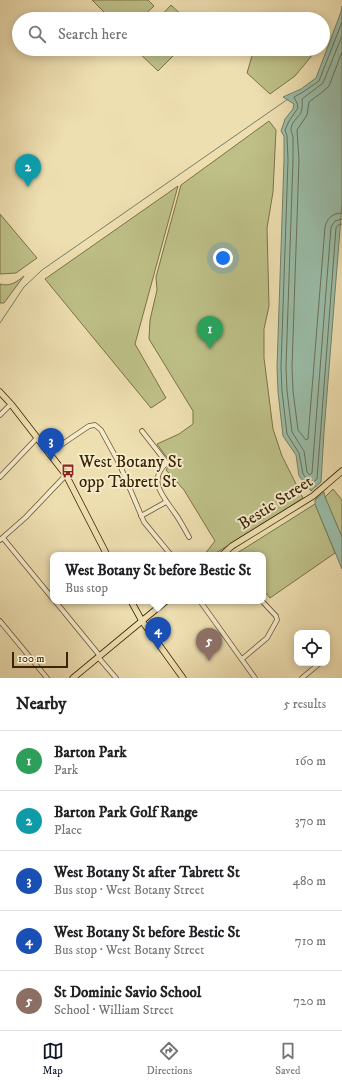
<!DOCTYPE html>
<html lang="en">
<head>
<meta charset="utf-8">
<style>
	:root { --surface:#fff; --page:#f2f2f2; --text:#202124; --muted:#757577; --line:#e0e0e0; --accent:#111827 }
	body { margin:0; font-family:"IM FELL DW Pica",serif; background:var(--page); color:var(--text) }
	.controls { position:absolute; right:12px; bottom:12px; display:grid; overflow:hidden; border-radius:8px; box-shadow:0 2px 10px #0003 }
	.controls button { width:36px; height:36px; display:grid; place-items:center; padding:0; border:0; border-bottom:1px solid var(--line); background:var(--surface); color:var(--text); font:20px sans-serif }
	.scale { position:absolute; left:12px; bottom:10px; width:56px; box-sizing:border-box; padding-left:4px; border:2px solid #3b2402; border-top:0; font-size:11px; line-height:14px; white-space:nowrap; color:#3b2402; -webkit-text-stroke:3px #f4eacc; paint-order:stroke }
	.you { position:absolute; left:223px; top:258px; width:14px; height:14px; margin:-10px; border:3px solid #fff; border-radius:50%; background:#1a73e8; box-shadow:0 0 0 6px #1a73e833 }
	.badge { display:grid; place-items:center; width:26px; height:26px; border-radius:50%; background:var(--accent); color:#fff; font-size:13px; font-weight:700 }
	.pin { position:absolute; translate:-50% -33px; filter:drop-shadow(0 1px 2px #0008) }
	.pin::after { content:''; position:absolute; top:21px; width:14px; height:12px; background:inherit; clip-path:polygon(0 0,100% 0,50% 100%) }
	.popup { position:absolute; left:50px; top:552px; width:216px; height:52px; box-sizing:border-box; display:grid; place-content:center; border-radius:8px; background:var(--surface); filter:drop-shadow(0 1px 3px #0005); font-size:13px; white-space:nowrap; color:var(--muted) }
	.popup b { font-size:15px; color:var(--text) }
	.popup::after { content:''; position:absolute; left:50%; top:100%; margin-left:-8px; border:8px solid transparent; border-top-color:var(--surface) }
	.list { margin:0; padding:0; list-style:none }
	h2 { display:flex; justify-content:space-between; align-items:center; height:52px; margin:0; padding:0 16px; font-size:17px }
	h2 small { font-size:13px; font-weight:400; color:var(--muted) }
	.list li { display:grid; grid-template-columns:26px 1fr auto; gap:12px; align-items:center; box-sizing:border-box; height:60px; padding:0 16px; border-top:1px solid var(--line) }
	.list b { display:block; font-size:15px; white-space:nowrap }
	.list p { margin:0; font-size:13px; white-space:nowrap; color:var(--muted) }
	.list em { font-size:13px; font-style:normal; color:var(--muted) }
	.icon { flex:none; width:22px; height:22px; fill:none; stroke:currentColor; stroke-width:2; stroke-linecap:round; stroke-linejoin:round }
	.map { position:relative; flex:none; width:342px; height:678px; overflow:hidden }
	.search { position:absolute; background:var(--surface); box-shadow:0 2px 10px #0003; left:12px; right:12px; top:12px; height:44px; display:flex; align-items:center; gap:10px; box-sizing:border-box; padding:0 14px; border-radius:22px; color:var(--muted); font-size:15px }
	.sheet { height:352px; background:var(--surface) }
	nav { display:flex; justify-content:space-around; align-items:center; box-sizing:border-box; height:56px; border-top:1px solid var(--line); background:var(--surface); font-size:11px; color:var(--muted) }
	nav a { display:grid; justify-items:center; gap:2px }
	nav .on { color:var(--accent) }
	.map>svg:first-child { display:block }
	.green { fill:#bec088; stroke:#7c7245 }
	.water { fill:#9abda9; stroke:#748066 }
	.lines { fill:none; stroke-linecap:round; stroke-linejoin:round }
	.shore { stroke:#6a7056; stroke-width:1 }
	.stream { stroke:#748066; stroke-width:1 }
	.minor-casing { stroke:#68532e; stroke-width:5.5 }
	.major-casing { stroke:#3b2402; stroke-width:7 }
	.minor { stroke:#f4eacc; stroke-width:4 }
	.major { stroke:#eedfb1; stroke-width:5.5 }
	.labels { text-anchor:middle; stroke-width:4; stroke-linejoin:round; paint-order:stroke }
	.poi-label { font-size:17px; fill:#3b2402; stroke:#f4eacc; text-anchor:start }
	.street-label { font-size:17px; fill:#3b2402; stroke:#f4eacc }
</style>
</head>
<body>
<div class="map">
<svg width="342" height="678" viewBox="0 0 342 678">
	<rect width="100%" height="100%" fill="#eedfb1"/>
	<filter id="stains"><feTurbulence type="fractalNoise" baseFrequency=".005" numOctaves="4"/><feColorMatrix values="0 0 0 0 .2 0 0 0 0 .09 0 0 0 0 .02 0 0 0 .5 -.17"/></filter>
	<radialGradient id="worn" r=".72"><stop offset=".6" stop-color="#630" stop-opacity="0"/><stop offset="1" stop-color="#630" stop-opacity=".3"/></radialGradient>
	<g class="green">
		<polygon points="92,0 148,0 154,6 140,19 111,19"/>
		<polygon points="171,5 186,19 158,19"/>
		<polygon points="135,49 180,49 158,71"/>
		<polygon points="254,49 314,49 314,53 295,76 270,94 247,73"/>
		<polygon points="269,121 276,130 273,192 267,228 269,306 264,329 264,358 273,429 282,456 303,498 213,555 204,555 215,541 184,490 166,470 171,463 157,444 179,434 193,424 193,411 149,339 150,320 157,290 156,277 181,185"/>
		<polygon points="178,186 135,344 166,398 151,408 45,279"/>
		<polygon points="0,214 37,258 16,273 0,274"/>
		<path d="M24,276L4,303H0V284C9,287 17,282 24,276Z"/>
		<polygon points="333,489 342,500 342,537 325,497"/>
		<polygon points="315,504 335,553 270,598 263,590 263,555 234,555"/>
	</g>
	<g class="water">
		<polygon points="342,6 342,204 324,432 321,482 311,491 299,476 296,455 283,436 278,392 277,367 284,160 284,136 281,131 285,119 293,109 294,104 283,97 301,89 316,78 341,12"/>
		<polygon points="324,492 325,497 342,537 342,569 315,504 315,500"/>
	</g>
	<g class="lines">
		<g class="shore">
			<polyline points="342,22 319,81 303,92 294,97 297,103 298,108 289,121 285,130 287,136 288,160 281,367 282,391 287,434 299,453 303,474 311,484 317,479 336,228 338,225 342,224"/>
			<path d="M342,36L323,83L302,99C304,119 295,114 291,128C291,131 292,134 293,137C293,145 293,153 293,160L286,367L287,391L292,432L304,451L307,472L310,475L312,473L331,227L335,221L342,219"/>
			<path d="M342,52L329,86L325,90L309,102L307,115L297,130L299,160L292,367L293,391L298,430L306,440L308,439L325,227C327,218 333,213 342,213"/>
		</g>
		<polyline class="stream" points="0,323 24,287 42,270 288,99"/>
		<g class="minor-casing">
			<g id="minor">
				<polyline points="0,415 11,404"/>
				<path d="M142,431L167,463C147,480 163,496 174,512C180,520 184,528 189,537"/>
				<polyline points="51,455 55,449 89,426 95,425 101,430 119,463 144,522 171,555"/>
				<polyline points="0,477 37,438"/>
				<polyline points="141,516 166,502"/>
				<polyline points="3,538 53,599"/>
				<polyline points="0,540 26,517 66,475"/>
				<polyline points="55,601 100,656"/>
				<polyline points="200,601 255,678"/>
				<polyline points="0,621 47,678"/>
				<polyline points="98,657 116,678"/>
				<polyline points="242,659 267,638 277,620 276,616 262,601"/>
				<polyline points="302,678 320,663"/>
			</g>
		</g>
		<g class="major-casing">
			<g id="major">
				<polyline points="0,392 11,404 66,475 107,555"/>
				<polyline points="222,555 232,546 313,496 342,471"/>
				<polyline points="131,601 142,621 183,678"/>
				<polyline points="73,678 166,601"/>
			</g>
		</g>
		<use href="#minor" class="minor"/>
		<use href="#major" class="major"/>
	</g>
	<defs>
		<g id="bus-bare" transform="scale(1.08)"><path d="M-5-6H5V4H4V6H2V4H-2V6H-4V4H-5ZM-3.5-4V0h7V-4ZM-3.5 1.2v1.5H-2V1.2ZM2 1.2v1.5H3.5V1.2Z" fill="#8f2418" stroke="#f4eacc" stroke-width="2.5" paint-order="stroke"/></g>
	</defs>
	<g fill-rule="evenodd">
		<use href="#bus-bare" x="68" y="471"/>
	</g>
	<g class="labels">
		<g class="poi-label">
			<text x="79" y="467">West Botany St<tspan x="79" dy="20">opp Tabrett St</tspan></text>
		</g>
		<g class="street-label">
			<text transform="translate(275 502) rotate(-33)" y="6">Bestic Street</text>
		</g>
	</g>
	<rect width="100%" height="100%" filter="url(#stains)"/>
	<rect width="100%" height="100%" fill="url(#worn)"/>
</svg>
<div class="controls">
<button><svg class="icon" aria-label="locate" viewBox="0 0 24 24"><circle cx="12" cy="12" r="6"/><path d="M12 2v4M12 18v4M2 12h4M18 12h4"/></svg></button>
</div>
<div class="scale">100 m</div>
<div class="you"></div>
<div class="pin badge" style="left:210px;top:349px;background:#2e9e5b">1</div>
<div class="pin badge" style="left:28px;top:187px;background:#0f9aa8">2</div>
<div class="pin badge" style="left:51px;top:461px;background:#1a4fb4">3</div>
<div class="pin badge" style="left:158px;top:650px;background:#1a4fb4">4</div>
<div class="popup"><b>West Botany St before Bestic St</b>Bus stop</div>
<div class="pin badge" style="left:209px;top:661px;background:#8d6e63">5</div>
<div class="search"><svg class="icon" aria-label="search" viewBox="0 0 24 24"><circle cx="10" cy="10" r="6"/><path d="M15 15l6 6"/></svg>Search here</div>
</div>
<section class="sheet">
<h2>Nearby<small>5 results</small></h2>
<ul class="list">
<li><span class="badge" style="background:#2e9e5b">1</span><div><b>Barton Park</b><p>Park</p></div><em>160 m</em></li>
<li><span class="badge" style="background:#0f9aa8">2</span><div><b>Barton Park Golf Range</b><p>Place</p></div><em>370 m</em></li>
<li><span class="badge" style="background:#1a4fb4">3</span><div><b>West Botany St after Tabrett St</b><p>Bus stop · West Botany Street</p></div><em>480 m</em></li>
<li><span class="badge" style="background:#1a4fb4">4</span><div><b>West Botany St before Bestic St</b><p>Bus stop · West Botany Street</p></div><em>710 m</em></li>
<li><span class="badge" style="background:#8d6e63">5</span><div><b>St Dominic Savio School</b><p>School · William Street</p></div><em>720 m</em></li>
</ul>
</section>
<nav>
<a class="on"><svg class="icon" aria-label="map" viewBox="0 0 24 24"><path d="M3 6l6-2 6 2 6-2v14l-6 2-6-2-6 2zM9 4v14M15 6v14"/></svg>Map</a>
<a><svg class="icon" aria-label="directions" viewBox="0 0 24 24"><path d="M12 3l9 9-9 9-9-9zM9 14v-3h6M13 9l2 2-2 2"/></svg>Directions</a>
<a><svg class="icon" aria-label="saved" viewBox="0 0 24 24"><path d="M7 4h10v16l-5-4-5 4z"/></svg>Saved</a>
</nav>
</body>
</html>
